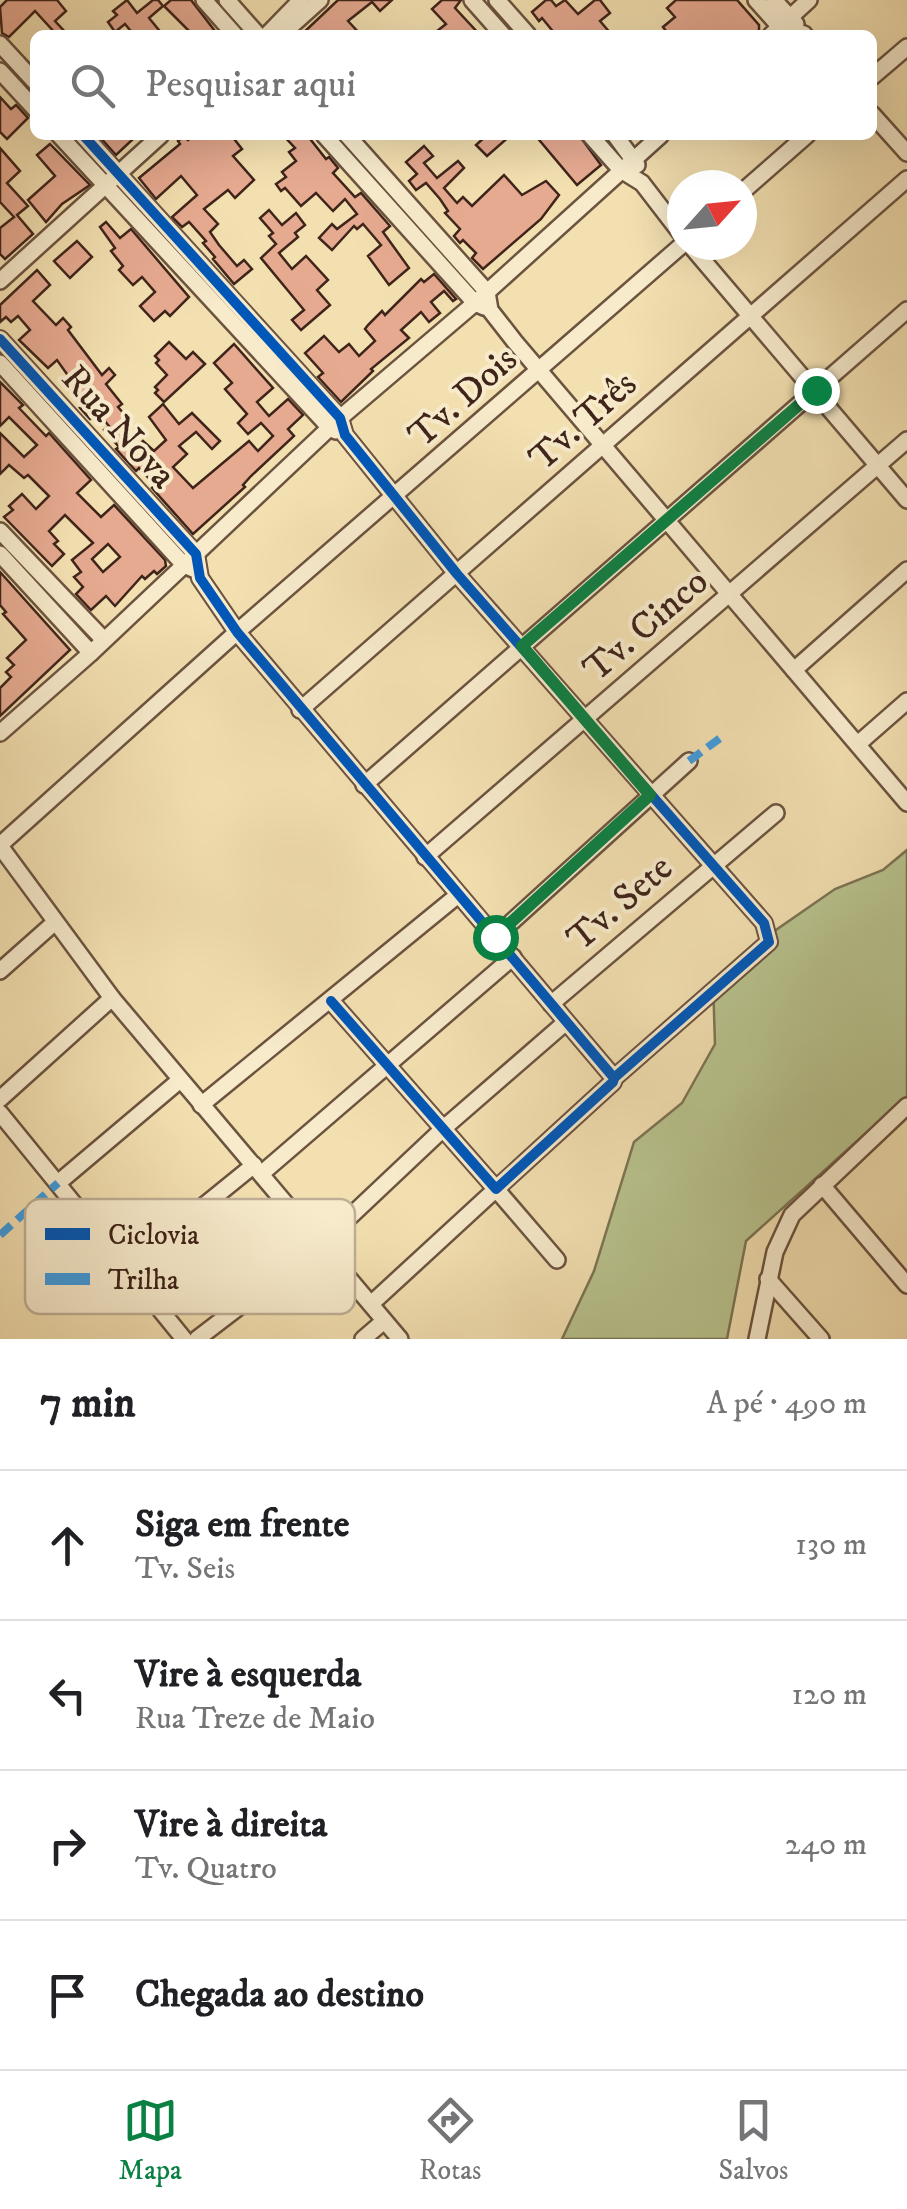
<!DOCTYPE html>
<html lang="pt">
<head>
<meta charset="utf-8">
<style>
	:root { --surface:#fff; --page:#f6f6f6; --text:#202124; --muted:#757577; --line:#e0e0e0; --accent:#0b8043 }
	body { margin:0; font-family:"IM FELL DW Pica",serif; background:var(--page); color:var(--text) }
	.compass { position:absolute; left:667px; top:170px; width:90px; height:90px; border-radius:50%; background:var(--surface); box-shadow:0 10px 40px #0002; rotate:63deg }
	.stop { position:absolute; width:30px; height:30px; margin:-22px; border:8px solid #0b8043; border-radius:50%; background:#fff }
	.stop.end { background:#0b8043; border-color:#fff; box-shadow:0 2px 10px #0008 }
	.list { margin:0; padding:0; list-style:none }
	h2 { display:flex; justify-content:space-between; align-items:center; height:130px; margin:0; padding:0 40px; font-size:42px }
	h2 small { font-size:32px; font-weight:400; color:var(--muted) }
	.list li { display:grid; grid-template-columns:65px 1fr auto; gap:30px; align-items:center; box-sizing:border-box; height:150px; padding:0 40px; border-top:2px solid var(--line) }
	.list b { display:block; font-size:38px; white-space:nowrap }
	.list p { margin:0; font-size:32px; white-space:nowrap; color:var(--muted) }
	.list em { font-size:32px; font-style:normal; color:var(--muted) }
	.icon { flex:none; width:55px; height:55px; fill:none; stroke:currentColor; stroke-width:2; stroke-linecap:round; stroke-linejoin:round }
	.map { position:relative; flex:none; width:907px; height:1339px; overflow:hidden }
	.search { position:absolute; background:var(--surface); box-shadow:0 10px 40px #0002; left:30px; right:30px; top:30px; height:110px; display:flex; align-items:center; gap:25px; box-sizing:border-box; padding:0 35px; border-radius:15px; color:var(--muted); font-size:38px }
	.sheet { height:730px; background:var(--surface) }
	nav { display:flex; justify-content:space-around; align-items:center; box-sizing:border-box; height:140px; border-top:2px solid var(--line); background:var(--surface); font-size:28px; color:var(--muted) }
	nav a { display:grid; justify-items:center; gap:5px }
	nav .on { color:var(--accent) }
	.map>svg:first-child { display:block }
	.green { fill:#b8c38e; stroke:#7c7454; stroke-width:2.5 }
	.building { fill:#e6aa91; stroke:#3f241a; stroke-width:2.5; fill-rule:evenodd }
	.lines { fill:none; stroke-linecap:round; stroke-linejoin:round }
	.minor-casing { stroke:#6c5340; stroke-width:20 }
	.minor { stroke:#f7ebcc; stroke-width:15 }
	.quiet { stroke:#3f9cdf; stroke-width:8; stroke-dasharray:15 8; stroke-linecap:butt }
	.cycleway-casing { stroke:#f7ebcc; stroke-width:16 }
	.cycleway { stroke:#0057b8; stroke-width:10 }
	.route { stroke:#0b8043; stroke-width:12 }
	.labels { text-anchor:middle; stroke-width:8; stroke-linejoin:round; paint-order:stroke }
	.street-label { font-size:38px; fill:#3f241a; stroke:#f7ebcc }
	.key { fill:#f7ebcc; stroke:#c0af97; stroke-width:2.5 }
	.key-label { font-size:28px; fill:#3f241a }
</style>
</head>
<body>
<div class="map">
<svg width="907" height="1339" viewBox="0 0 907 1339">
	<rect width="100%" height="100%" fill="#f3e0b1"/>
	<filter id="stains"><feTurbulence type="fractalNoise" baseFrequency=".002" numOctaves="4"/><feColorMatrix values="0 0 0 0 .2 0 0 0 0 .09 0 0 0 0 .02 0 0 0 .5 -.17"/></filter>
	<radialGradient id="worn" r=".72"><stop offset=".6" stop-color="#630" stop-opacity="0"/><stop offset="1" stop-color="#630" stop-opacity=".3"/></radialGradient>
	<polygon class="green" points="907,850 907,1096 746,1241 727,1339 562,1339 594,1271 634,1142 682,1103 715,1044 713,981 760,941 835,889 883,870"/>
	<g class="building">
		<polygon points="7,0 57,0 66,11 55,21 68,35 57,35 35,11 9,37 2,33 0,7"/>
		<polygon points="127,0 137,13 153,0 158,0 163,6 149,18 163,35 134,35 125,24 115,32 108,22 117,15 113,11"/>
		<polygon points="171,0 191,0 218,35 193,35 164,6"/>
		<polygon points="338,0 392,0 380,11 372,2 348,21 361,35 301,35"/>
		<polygon points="442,0 461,0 455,8 480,35 432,35 446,24 432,9"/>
		<polygon points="546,0 551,0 556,6 565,0 578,14 595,0 600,0 610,13 600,21 612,35 556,35 542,18 539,21 532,12"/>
		<polygon points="676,0 737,0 759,25 759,30 755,35 669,35 663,27 675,17 667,8"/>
		<polygon points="0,97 11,109 16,105 28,118 7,139 0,132"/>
		<polygon points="98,135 127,135 132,140 116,155"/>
		<polygon points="194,135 240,135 235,140 242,149 233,156 254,180 235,198 228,190 204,209 218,224 210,232 219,245 237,266 244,260 252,269 234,284 213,259 215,257 203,243 206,241 189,222 182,227 172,217 197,195 181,176 156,199 139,178 180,144 178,141 184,136 188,140"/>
		<polygon points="283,135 307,135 326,159 329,157 338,168 333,173 355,197 361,193 390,226 383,232 409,268 389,285 368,256 381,245 363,224 357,229 354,226 332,250 319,238 332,224 337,229 357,214 345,199 333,211 316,193 301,206 285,188 281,191 276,184 286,177 282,172 296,161 289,152 295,148"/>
		<polygon points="487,135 511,135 487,156 476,145"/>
		<polygon points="535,135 579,135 601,165 577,185"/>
		<polygon points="50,144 90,185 62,204 46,222 28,200 55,176 37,155"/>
		<polygon points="424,146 433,156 424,163 437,178 458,161 464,168 444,188 457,203 463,197 472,206 504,175 522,195 546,181 559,195 541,219 483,269 472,258 476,253 463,240 460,243 454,236 460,229 445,213 448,211 440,199 426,183 416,190 409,181 417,174 406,162"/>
		<polygon points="0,148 20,171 7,183 28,206 17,215 33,234 5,259 0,254 0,228 14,217 0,202"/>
		<polygon points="269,210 282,225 296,213 305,225 295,233 298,237 279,253 292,269 306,256 328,280 317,290 330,305 301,330 292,320 304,310 261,258 276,244 269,236 273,233 260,218"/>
		<polygon points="106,222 120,238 131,229 189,297 170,316 165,311 154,321 140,306 155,292 142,277 133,285 119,270 123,266 111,251 115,248 100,227"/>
		<polygon points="77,241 92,257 70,278 54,261"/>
		<polygon points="37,270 50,285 33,301 56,325 63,318 71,327 68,330 102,375 109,368 115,375 106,384 122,404 118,407 131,422 121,431 136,448 143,441 154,451 166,440 149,417 163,404 179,424 192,413 220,441 212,449 196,432 179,446 187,454 173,467 193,488 249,441 258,451 273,436 261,423 248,434 238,423 247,414 225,389 232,383 214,363 234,344 273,388 257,402 269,416 288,399 303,415 288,429 294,436 251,476 243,485 245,487 193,534 152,488 155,485 139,468 136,471 116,449 119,447 104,430 109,426 97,412 90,419 80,408 84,406 75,396 79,391 57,360 48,368 19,340 30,330 18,316 11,322 6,317 0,322 0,305"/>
		<polygon points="434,274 456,299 453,301 444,291 431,302 440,313 429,322 421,312 401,330 409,338 371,369 373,371 341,402 318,377 323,373 305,353 324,336 339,352 349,344 359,356 375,341 365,329 368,325 382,311 385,315 421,279 424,282"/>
		<polygon points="169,342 186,359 193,352 205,364 164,402 155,393 158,390 155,387 167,375 156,363 159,360 155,356"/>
		<path d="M0,382L23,405L19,408L46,436L49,433L91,480L77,493L101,517L114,505L165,560L166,566L157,574L154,571L145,579L142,576L115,606L106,596L91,610L76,594L83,587L74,577L81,572L72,560L93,543L65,515L49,531L58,541L54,544L64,554L52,566L4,517L13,510L9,506L22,494L36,509L49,496L28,475L24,478L9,465L0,474V433L24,457L37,445L9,417L0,426ZM108,544L120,557L103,572L92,559Z"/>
		<polygon points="0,572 70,650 0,716 0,688 11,677 6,672 14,665 7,658 26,640 3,614 6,612 0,605"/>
	</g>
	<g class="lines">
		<g class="minor-casing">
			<g id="minor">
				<polyline points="204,0 235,35"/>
				<polyline points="227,0 258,35"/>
				<polyline points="472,0 503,35"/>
				<polyline points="497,0 528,35"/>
				<polyline points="756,0 780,27 804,34"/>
				<polyline points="774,0 796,24"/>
				<polyline points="267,35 301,0"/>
				<polyline points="281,35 320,0"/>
				<polyline points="771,35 809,0"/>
				<polyline points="0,44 35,82"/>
				<polyline points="0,71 35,109"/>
				<polyline points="872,77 907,47"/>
				<polyline points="872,114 907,153"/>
				<polyline points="59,135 330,428 336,431"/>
				<polyline points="83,135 340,418 345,435 457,574 764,923 769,942 614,1078"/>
				<polyline points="324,135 475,303 484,307"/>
				<polyline points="347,135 487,292 490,310 515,342 907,803"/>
				<polyline points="590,135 621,170 642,183 682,235"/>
				<polyline points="615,135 637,165"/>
				<polyline points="742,192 807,135"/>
				<polyline points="690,245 907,500"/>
				<polyline points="0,281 161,135"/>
				<polyline points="0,339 196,554 200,578 237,632 614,1078 613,1082 496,1189 331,1001"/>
				<polyline points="0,363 184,565 193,569"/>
				<polyline points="0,531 104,640"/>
				<polyline points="0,554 91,653"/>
				<polyline points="794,670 907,570"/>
				<polyline points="300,710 907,179"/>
				<polyline points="0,733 91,653 340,418 475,303 661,135"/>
				<polyline points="859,743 907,701"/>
				<polyline points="364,785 907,310"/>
				<polyline points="0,845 237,632 682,245"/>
				<polyline points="0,846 112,998 400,1339"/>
				<polyline points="425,857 907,440"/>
				<polyline points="495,937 689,761"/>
				<polyline points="0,971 54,923"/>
				<polyline points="551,1004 776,813"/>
				<polyline points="0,1099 112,998"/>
				<polyline points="201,1105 458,895"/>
				<polyline points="0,1113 184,1339"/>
				<polyline points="261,1174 513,957"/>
				<polyline points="58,1183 180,1080"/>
				<polyline points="822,1185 907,1285"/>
				<polyline points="127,1268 254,1165"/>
				<polyline points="768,1279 821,1339"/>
				<polyline points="371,1304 496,1189 557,1260"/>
				<polyline points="197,1339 321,1244 445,1127 566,1022"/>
				<polyline points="363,1339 384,1321"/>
				<polyline points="757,1339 775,1252 792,1215 907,1106"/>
			</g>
		</g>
		<use href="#minor" class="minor"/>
		<g class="quiet">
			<polyline points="689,761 723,736"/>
			<polyline points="0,1235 58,1183"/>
		</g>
		<g class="cycleway-casing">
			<g id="cycleway">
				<polyline points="83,135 340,418 345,435 457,574 764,923 769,942 614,1078"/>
				<polyline points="0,339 196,554 200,578 237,632 614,1078 613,1082 496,1189 331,1001"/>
			</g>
		</g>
		<use href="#cycleway" class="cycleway"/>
	</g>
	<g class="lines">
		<polyline class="route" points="495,937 650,795 522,646 816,390"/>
	</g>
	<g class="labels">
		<g class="street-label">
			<text transform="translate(462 396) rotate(-42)" y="13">Tv. Dois</text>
			<text transform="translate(582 420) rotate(-42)" y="13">Tv. Três</text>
			<text transform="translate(120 426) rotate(48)" y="13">Rua Nova</text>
			<text transform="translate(645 624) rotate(-41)" y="13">Tv. Cinco</text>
			<text transform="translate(619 902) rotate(-41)" y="13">Tv. Sete</text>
		</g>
	</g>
	<rect x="25" y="1199" width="330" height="115" rx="15" class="key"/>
	<rect x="45" y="1228" width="45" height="12" fill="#0057b8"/>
	<rect x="45" y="1273" width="45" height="12" fill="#3f9cdf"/>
	<g class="key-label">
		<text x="108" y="1244">Ciclovia</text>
		<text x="108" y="1289">Trilha</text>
	</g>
	<rect width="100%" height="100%" filter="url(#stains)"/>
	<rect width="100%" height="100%" fill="url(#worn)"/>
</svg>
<svg class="compass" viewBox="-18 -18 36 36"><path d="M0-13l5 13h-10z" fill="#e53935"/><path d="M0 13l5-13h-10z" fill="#757577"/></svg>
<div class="stop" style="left:495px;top:937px"></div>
<div class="stop end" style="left:816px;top:390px"></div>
<div class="search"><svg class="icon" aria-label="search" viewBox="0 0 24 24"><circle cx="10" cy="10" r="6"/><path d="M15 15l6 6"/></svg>Pesquisar aqui</div>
</div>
<section class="sheet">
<h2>7 min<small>A pé · 490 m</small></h2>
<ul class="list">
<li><svg class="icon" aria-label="ahead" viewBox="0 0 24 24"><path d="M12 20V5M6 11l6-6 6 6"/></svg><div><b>Siga em frente</b><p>Tv. Seis</p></div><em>130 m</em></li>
<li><svg class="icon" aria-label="left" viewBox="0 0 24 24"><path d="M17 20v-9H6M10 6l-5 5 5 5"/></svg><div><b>Vire à esquerda</b><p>Rua Treze de Maio</p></div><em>120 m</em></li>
<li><svg class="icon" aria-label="right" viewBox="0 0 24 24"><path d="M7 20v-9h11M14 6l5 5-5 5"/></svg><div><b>Vire à direita</b><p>Tv. Quatro</p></div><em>240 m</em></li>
<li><svg class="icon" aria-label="arrive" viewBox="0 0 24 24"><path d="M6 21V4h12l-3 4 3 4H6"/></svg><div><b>Chegada ao destino</b></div></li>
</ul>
</section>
<nav>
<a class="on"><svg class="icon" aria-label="map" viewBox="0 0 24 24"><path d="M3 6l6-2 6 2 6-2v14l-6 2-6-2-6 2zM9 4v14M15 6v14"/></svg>Mapa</a>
<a><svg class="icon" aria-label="directions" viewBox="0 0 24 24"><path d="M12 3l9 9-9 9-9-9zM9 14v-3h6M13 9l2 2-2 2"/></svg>Rotas</a>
<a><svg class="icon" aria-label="saved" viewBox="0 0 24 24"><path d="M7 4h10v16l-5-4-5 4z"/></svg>Salvos</a>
</nav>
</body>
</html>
